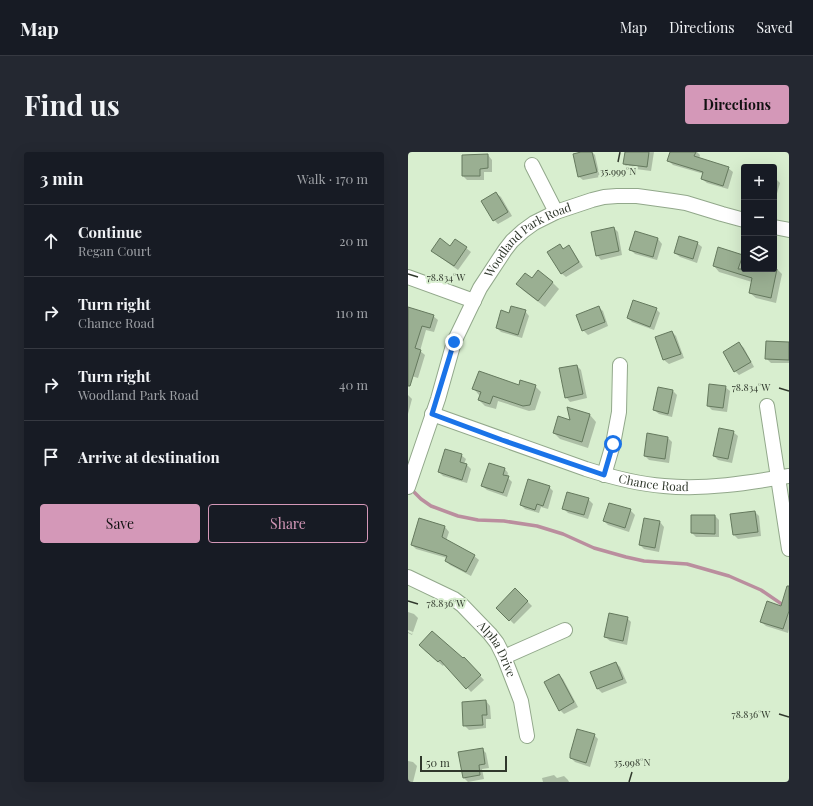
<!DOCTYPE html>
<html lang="en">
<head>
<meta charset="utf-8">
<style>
	:root { --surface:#171b24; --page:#242831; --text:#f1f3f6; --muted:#9ea1a6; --line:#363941; --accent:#d498b8 }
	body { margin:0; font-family:"Playfair Display",serif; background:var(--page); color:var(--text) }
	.controls { position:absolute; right:12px; top:12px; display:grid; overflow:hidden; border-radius:4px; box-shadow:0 4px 16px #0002 }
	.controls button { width:36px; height:36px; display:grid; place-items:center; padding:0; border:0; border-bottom:1px solid var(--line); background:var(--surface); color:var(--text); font:20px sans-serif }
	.scale { position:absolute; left:12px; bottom:10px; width:87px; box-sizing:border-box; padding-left:4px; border:2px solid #30382c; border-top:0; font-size:11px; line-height:14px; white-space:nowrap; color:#30382c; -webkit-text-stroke:3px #d8eecf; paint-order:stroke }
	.stop { position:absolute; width:12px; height:12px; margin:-9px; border:3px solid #1a73e8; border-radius:50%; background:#fff }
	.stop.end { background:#1a73e8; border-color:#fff; box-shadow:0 1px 4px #0008 }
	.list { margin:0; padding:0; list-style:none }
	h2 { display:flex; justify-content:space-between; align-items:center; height:52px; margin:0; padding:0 16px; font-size:17px }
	h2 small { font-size:13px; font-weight:400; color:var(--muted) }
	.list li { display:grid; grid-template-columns:26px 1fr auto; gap:12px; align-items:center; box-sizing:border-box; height:72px; padding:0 16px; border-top:1px solid var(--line) }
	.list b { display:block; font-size:15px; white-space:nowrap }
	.list p { margin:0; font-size:13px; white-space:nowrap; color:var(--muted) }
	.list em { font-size:13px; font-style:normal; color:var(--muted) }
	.actions { display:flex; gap:8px; padding:12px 16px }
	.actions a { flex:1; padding:9px 0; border:1px solid var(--accent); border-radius:4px; text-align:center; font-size:14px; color:var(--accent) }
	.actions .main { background:var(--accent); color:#111 }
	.icon { flex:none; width:22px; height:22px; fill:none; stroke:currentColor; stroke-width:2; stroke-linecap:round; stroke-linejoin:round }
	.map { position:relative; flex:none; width:381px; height:630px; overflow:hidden; border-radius:4px }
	header { display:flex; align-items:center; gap:24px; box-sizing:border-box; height:56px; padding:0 20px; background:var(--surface); border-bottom:1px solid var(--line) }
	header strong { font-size:19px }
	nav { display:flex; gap:22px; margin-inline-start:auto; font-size:14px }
	.intro { display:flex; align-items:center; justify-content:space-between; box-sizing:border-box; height:96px; padding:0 24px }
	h1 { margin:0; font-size:28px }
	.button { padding:10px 18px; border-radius:4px; background:var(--accent); color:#111; font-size:14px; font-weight:700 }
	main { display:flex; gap:24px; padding:0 24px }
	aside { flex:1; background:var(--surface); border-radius:4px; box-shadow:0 4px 16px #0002 }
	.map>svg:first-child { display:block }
	.shadow { fill:#0003 }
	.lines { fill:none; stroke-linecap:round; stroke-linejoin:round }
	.stream { stroke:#ba8e9e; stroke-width:3.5 }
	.building { fill:#9aaf92; stroke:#65795e }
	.street-casing { stroke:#92a88b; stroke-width:16 }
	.street { stroke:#fff; stroke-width:14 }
	.route { stroke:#1a73e8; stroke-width:5 }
	.ticks { fill:none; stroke:#30382c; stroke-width:1.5 }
	.labels { text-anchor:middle; stroke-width:4; stroke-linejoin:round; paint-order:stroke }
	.street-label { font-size:12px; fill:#30382c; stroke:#d8eecf }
	.ticks-label { font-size:10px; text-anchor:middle; fill:#30382c; stroke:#d8eecf; stroke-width:4; stroke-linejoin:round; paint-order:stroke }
</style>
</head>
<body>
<header>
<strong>Map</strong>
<nav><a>Map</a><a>Directions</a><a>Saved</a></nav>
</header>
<div class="intro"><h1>Find us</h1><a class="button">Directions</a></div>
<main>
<aside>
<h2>3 min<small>Walk · 170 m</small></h2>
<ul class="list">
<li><svg class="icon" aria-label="ahead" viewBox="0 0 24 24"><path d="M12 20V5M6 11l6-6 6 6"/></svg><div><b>Continue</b><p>Regan Court</p></div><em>20 m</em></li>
<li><svg class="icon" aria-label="right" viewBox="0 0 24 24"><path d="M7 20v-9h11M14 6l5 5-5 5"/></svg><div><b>Turn right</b><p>Chance Road</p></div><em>110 m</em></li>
<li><svg class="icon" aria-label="right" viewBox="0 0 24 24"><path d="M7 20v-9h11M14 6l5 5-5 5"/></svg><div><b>Turn right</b><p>Woodland Park Road</p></div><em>40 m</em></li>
<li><svg class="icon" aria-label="arrive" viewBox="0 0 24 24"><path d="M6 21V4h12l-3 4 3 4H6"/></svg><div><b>Arrive at destination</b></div></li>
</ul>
<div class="actions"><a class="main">Save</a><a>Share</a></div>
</aside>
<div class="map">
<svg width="381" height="630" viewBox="0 0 381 630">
	<rect width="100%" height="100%" fill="#d8eecf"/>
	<g class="shadow">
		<polygon points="177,0 184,0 187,3 192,25 175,28 170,24"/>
		<polygon points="218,0 246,0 243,19 220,16 216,12"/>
		<polygon points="263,0 289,0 292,3 291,7 320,16 325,20 320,37 299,31 294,27 296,22 265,13 260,8"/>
		<polygon points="80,3 84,8 84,20 76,20 76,28 59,28 55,24"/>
		<polygon points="366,26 368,27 372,31 366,52"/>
		<polygon points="88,41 93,45 104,64 90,72 86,68"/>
		<polygon points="206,76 210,80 214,103 193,108 189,103"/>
		<polygon points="227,80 250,87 254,92 249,108 227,102 222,97"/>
		<polygon points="289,91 294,95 289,111 272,105 267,101"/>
		<polygon points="152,93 156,97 161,95 165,99 175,115 158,125 153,121"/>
		<polygon points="43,95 58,96 63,100 50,118 29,103 24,99"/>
		<polygon points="334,103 336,105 336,117 366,117 366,116 369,117 374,122 368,151 348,146 342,141 344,130 311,120 306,114"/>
		<polygon points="144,130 151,137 137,155 116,139 109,132"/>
		<polygon points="190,155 195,159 200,174 180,183 175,178"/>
		<polygon points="248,157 252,161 246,178 224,170 220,166"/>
		<polygon points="117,159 121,164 114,186 93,180 89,176 101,162"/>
		<polygon points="0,162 25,164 30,168 26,180 18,178 12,199 17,203 10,226 0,223"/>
		<polygon points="264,180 268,184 276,206 261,212 256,208 248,185"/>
		<polygon points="331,191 336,196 346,215 331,223 327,219"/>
		<polygon points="381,191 381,211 363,211 358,206"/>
		<polygon points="169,214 173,218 179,246 162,250 158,245"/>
		<polygon points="112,234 127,234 133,240 127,258 121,259 90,249 88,257 77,254 71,248 73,243 71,243 66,237"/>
		<polygon points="317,235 322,239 319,260 304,258 300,254"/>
		<polygon points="265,239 269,243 264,265 251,262 246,258"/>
		<polygon points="0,243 4,247 0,262"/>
		<polygon points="182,263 188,270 180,296 152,287 146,281"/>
		<polygon points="325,280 330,284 324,311 310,308 306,304"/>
		<polygon points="260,286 264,290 261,311 241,308 237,304"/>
		<polygon points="53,303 58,307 56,312 59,313 63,317 59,331 35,324 31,320"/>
		<polygon points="96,316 100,321 99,325 104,330 99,345 79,338 74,334"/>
		<polygon points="141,335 145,339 140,357 133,355 131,361 117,357 113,353"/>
		<polygon points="180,347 185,352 180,367 160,361 155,356"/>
		<polygon points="222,358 227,363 221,380 200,373 196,369"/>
		<polygon points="347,360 351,364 353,384 330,387 326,383"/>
		<polygon points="307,364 311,368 311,385 288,385 284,381"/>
		<polygon points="12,368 37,375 41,380 38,389 66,404 71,408 63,424 42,413 38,409 39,406 8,397 4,393"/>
		<polygon points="252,370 256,375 251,400 236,397 232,393"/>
		<polygon points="107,437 124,454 106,472 89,456"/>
		<polygon points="381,452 381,477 380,481 358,474 353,470 373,455"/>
		<polygon points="0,460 6,462 10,466 4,483 0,481 0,480 4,482 5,480 0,478"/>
		<polygon points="219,466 223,470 219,493 202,489 197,485"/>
		<polygon points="16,498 60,511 76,528 63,540 37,511 35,514"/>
		<polygon points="208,511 212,515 219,531 194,541 190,537 183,521"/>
		<polygon points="151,523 155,527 170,555 156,562 152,558"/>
		<polygon points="78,549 82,554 83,567 78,567 78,576 61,578 56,573"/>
		<polygon points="186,583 190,587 182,615 167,610 163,606"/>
		<polygon points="74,597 78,601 81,616 74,617 76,627 60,630 56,626"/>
		<polygon points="0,609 5,610 9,614 5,630 0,630"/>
		<polygon points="146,623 149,626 156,624 160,628 161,630 135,630 134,626"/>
	</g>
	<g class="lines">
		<polyline class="stream" points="3,337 13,347 23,354 50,364 70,368 96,369 129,374 155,382 186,396 218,405 236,409 279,412 321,424 353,438 381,457"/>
	</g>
	<g class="building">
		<polygon points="173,0 184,0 189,20 170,25 165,2"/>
		<polygon points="217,0 241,0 239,15 215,12"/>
		<polygon points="262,0 288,0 286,4 321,15 315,34 293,27 295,20 259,9"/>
		<polygon points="80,2 80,16 72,17 72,24 54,24 54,3"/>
		<polygon points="88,40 100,60 85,69 73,49"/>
		<polygon points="206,75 211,99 188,104 183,80"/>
		<polygon points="227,79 250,86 245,105 221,98"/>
		<polygon points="271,84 290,90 285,107 266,101"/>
		<polygon points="32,86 42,94 47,87 59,95 46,114 23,99"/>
		<polygon points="152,92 155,97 161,93 171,110 153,122 139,100"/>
		<polygon points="310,95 335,103 330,117 369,117 363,146 341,141 344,126 305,114"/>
		<polygon points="130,118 145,130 130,149 108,132 117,121 124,126"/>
		<polygon points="225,148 249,156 242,175 219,166"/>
		<polygon points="103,154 118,158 110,183 88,176 93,158 101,161"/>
		<polygon points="191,154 197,170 174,179 168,163"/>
		<polygon points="0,155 26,163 22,176 14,174 7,196 13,198 2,234 0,234"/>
		<polygon points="264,179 273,202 255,208 247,185"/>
		<polygon points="358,189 381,190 381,208 357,207"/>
		<polygon points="331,190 343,210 326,220 315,200"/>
		<polygon points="169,213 175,242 157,246 151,216"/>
		<polygon points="71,219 111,233 112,228 128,233 122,253 115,254 85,244 82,252 70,248 73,240 64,237"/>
		<polygon points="301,232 318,234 315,256 299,254"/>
		<polygon points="250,235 265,238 260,262 245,258"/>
		<polygon points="159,255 182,262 174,290 145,281 150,264 162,268"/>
		<polygon points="311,276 326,279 320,307 305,304"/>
		<polygon points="239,281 260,285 257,307 236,304"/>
		<polygon points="37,297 54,302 52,310 59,312 54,328 30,320"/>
		<polygon points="81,311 97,316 95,323 101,324 95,341 73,334"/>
		<polygon points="120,327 142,334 135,354 129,352 127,358 112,353"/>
		<polygon points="159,340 181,346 176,363 154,357"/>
		<polygon points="201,351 223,357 217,376 195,369"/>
		<polygon points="347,359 350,380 325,383 322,362"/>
		<polygon points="283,363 307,363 307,382 283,381"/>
		<polygon points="11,366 37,374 34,385 67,403 58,420 37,409 39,404 3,393"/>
		<polygon points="236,366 252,369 247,396 231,393"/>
		<polygon points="379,434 381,434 381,459 375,477 352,470 359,449 373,454"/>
		<polygon points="107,436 120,449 101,469 88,456"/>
		<polygon points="201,461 220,465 215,489 196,485"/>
		<polygon points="24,479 55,506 56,505 73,523 58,537 32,508 30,510 11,493"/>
		<polygon points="208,510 215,527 189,537 182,520"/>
		<polygon points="151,522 166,550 151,559 136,530"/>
		<polygon points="78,548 79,563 74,563 75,573 55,574 54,550"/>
		<polygon points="169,577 187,582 178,611 162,606 162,602"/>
		<polygon points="75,596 77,612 71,613 72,623 55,626 50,600"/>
	</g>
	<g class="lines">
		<g class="street-casing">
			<g id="street">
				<polyline points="124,13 148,60"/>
				<polyline points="366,75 381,78"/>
				<polyline points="0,125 66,149"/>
				<polyline points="359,254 381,397"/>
				<path id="s1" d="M24,262L178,317C203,325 229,332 256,334C297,338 340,331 381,324"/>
				<polyline points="196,323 205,292 211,260 212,213"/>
				<path id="s2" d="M0,335L30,247L46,190L72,136L97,98L104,89L115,79L126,71L148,60L184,48L196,45L209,44H229L265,49L278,51L314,62L336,68"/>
				<path id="s3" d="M0,425L46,447L54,453L82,482L89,491L96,505L108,536L113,549L119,584"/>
				<polyline points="96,505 157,478"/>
			</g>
		</g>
		<use href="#street" class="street"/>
	</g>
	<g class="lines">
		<polyline class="route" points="46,190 24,262 94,288 196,323 205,292"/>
	</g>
	<path class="ticks" d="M210,10L212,0M0,122L10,125M371,236L381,239M0,449L10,452M371,562L381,565M221,630L224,620"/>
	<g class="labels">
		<g class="street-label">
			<text dy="4" stroke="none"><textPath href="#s2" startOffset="282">Woodland Park Road</textPath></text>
			<text dy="4" stroke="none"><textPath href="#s1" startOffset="233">Chance Road</textPath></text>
			<text dy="4" stroke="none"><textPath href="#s3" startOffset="118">Alpha Drive</textPath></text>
		</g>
	</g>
	<g class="ticks-label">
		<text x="210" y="23">35.999°N</text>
		<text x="38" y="129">78.834°W</text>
		<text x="343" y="239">78.834°W</text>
		<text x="38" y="455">78.836°W</text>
		<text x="343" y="566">78.836°W</text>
		<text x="224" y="614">35.998°N</text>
	</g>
</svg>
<div class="controls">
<button>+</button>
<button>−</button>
<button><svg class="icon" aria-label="layers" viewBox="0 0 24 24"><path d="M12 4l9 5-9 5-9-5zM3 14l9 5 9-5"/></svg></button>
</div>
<div class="scale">50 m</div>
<div class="stop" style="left:205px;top:292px"></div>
<div class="stop end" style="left:46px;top:190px"></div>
</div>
</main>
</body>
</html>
